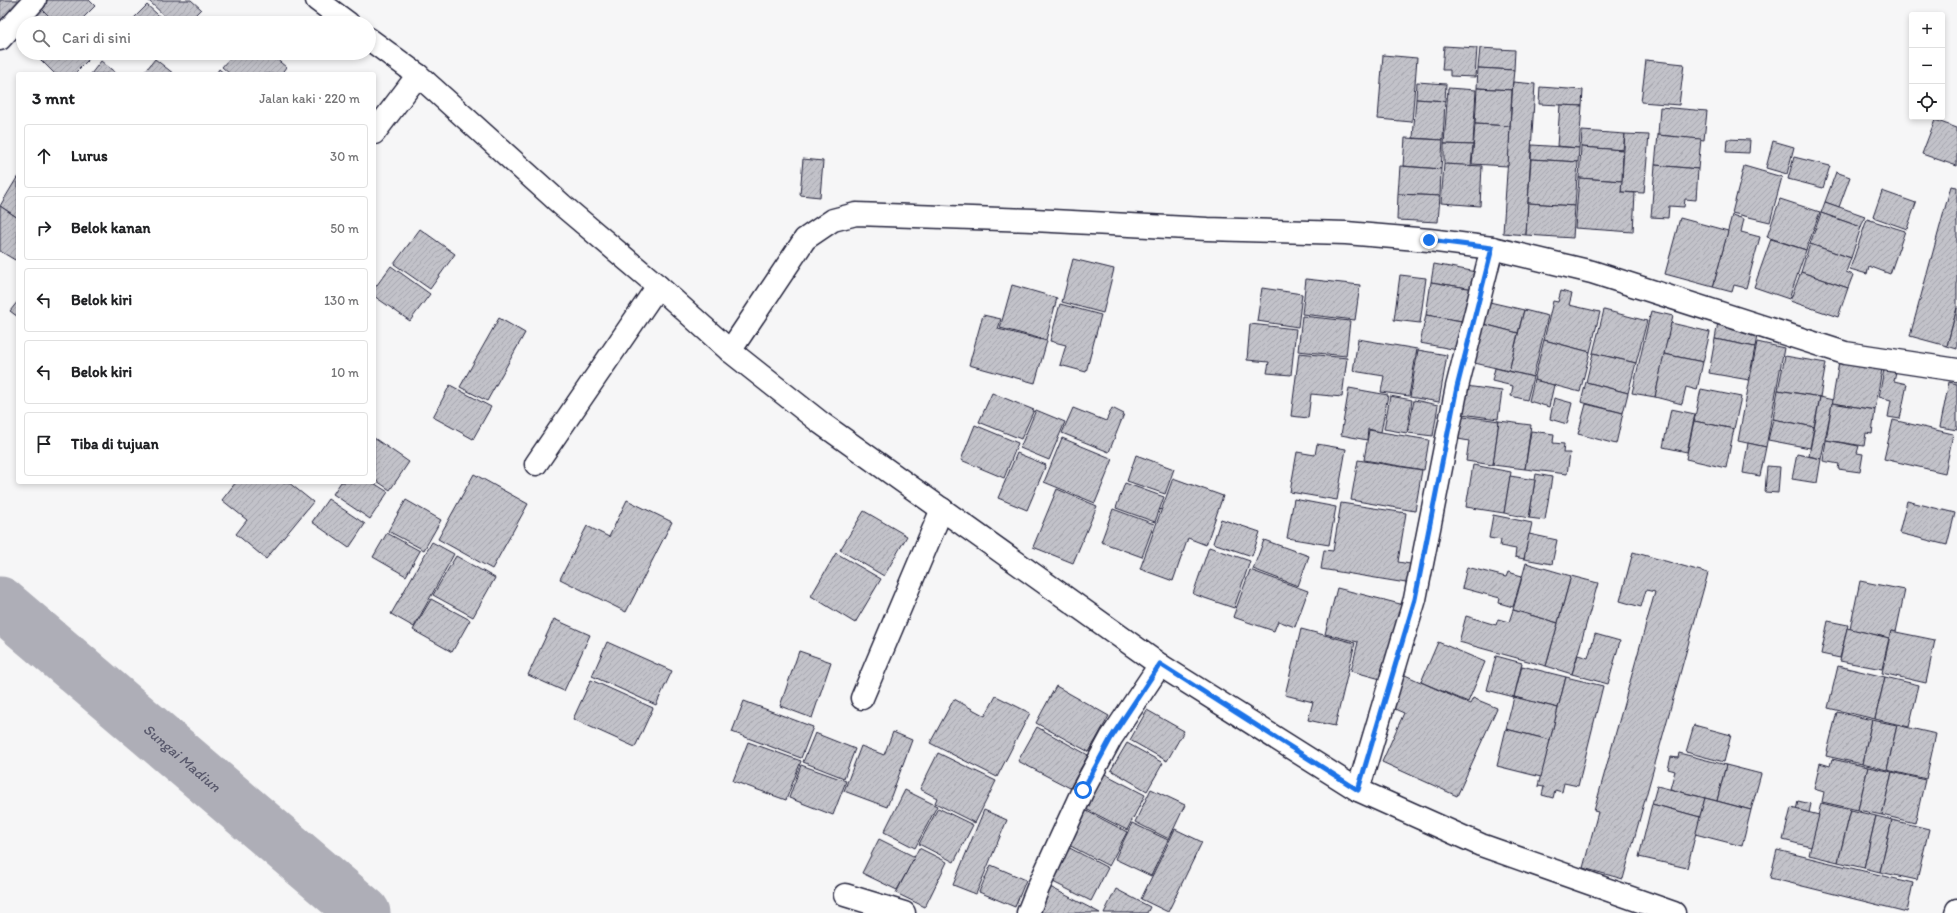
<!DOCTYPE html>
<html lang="id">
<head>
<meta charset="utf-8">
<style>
	:root { --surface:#fff; --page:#f6f6f6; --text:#202124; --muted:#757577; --line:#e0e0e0 }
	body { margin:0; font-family:Itim,sans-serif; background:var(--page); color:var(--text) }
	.controls { position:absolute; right:12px; top:12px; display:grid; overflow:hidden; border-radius:4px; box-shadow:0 2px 6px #0003 }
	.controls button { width:36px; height:36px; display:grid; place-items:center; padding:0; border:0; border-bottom:1px solid var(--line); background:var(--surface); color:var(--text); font:20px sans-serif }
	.stop { position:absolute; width:12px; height:12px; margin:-9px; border:3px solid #1a73e8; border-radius:50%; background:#fff }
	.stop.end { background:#1a73e8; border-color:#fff; box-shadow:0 1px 4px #0008 }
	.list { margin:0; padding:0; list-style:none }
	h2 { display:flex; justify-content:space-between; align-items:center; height:52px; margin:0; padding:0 16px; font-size:17px }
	h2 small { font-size:13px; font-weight:400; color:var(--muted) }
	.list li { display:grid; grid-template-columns:26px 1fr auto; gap:12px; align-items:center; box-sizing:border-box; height:64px; margin:0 8px 8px; padding:0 8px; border:1px solid var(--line); border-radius:4px }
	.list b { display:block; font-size:15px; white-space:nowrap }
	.list em { font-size:13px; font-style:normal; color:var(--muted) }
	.icon { flex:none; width:22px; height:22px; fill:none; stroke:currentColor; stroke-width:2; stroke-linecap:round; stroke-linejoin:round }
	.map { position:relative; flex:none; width:1957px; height:913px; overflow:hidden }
	.search { position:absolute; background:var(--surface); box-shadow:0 2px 6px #0003; left:16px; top:16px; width:360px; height:44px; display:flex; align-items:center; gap:10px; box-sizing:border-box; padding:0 14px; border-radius:22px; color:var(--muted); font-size:15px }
	.panel { position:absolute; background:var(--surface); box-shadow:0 2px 6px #0003; left:16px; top:72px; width:360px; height:412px; border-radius:4px }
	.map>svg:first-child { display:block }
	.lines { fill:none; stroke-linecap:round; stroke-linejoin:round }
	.river { stroke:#aeaeb7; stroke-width:53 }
	.building { fill:url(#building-hatch); stroke:#22223b }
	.minor-casing { stroke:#22223b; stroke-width:25 }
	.minor { stroke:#fff; stroke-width:22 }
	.route { stroke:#1a73e8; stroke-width:5 }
	.labels { text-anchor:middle; stroke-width:4; stroke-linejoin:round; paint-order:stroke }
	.water-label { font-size:15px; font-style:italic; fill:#5a5a6d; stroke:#fff }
</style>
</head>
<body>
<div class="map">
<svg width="1957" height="913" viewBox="0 0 1957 913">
	<defs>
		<pattern id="building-hatch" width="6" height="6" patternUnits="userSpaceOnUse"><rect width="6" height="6" fill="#c2c2c9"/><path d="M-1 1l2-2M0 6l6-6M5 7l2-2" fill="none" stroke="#a6a6ae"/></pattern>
	</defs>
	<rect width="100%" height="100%" fill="#f6f6f7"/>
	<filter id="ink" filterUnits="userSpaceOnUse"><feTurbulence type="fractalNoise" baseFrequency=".025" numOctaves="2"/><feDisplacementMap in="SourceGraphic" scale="8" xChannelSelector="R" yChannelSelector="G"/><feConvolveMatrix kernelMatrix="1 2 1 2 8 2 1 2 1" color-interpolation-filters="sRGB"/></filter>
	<g filter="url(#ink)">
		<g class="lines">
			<path class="river" id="s1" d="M0,603L364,913"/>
		</g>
		<g class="building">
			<polygon points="0,0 19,0 25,5 0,25"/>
			<polygon points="44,0 89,0 95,6 78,23 56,23 39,6"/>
			<polygon points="148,0 191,0 201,9 187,23 172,23"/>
			<polygon points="147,5 167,23 129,23"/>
			<polygon points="39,6 56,23 23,23 23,42 12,32"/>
			<polygon points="1444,46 1477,48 1475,77 1450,76 1450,70 1442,70"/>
			<polygon points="1480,48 1515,50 1514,70 1478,68"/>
			<polygon points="34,53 48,53 41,60"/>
			<polygon points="48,53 87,53 91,57 74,74 55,74 41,60"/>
			<polygon points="234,53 269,53 286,67 281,74 230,74 222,67"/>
			<polygon points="1383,55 1417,58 1412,122 1378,119"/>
			<polygon points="155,59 174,74 143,74"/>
			<polygon points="1646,60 1684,64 1679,105 1641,102"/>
			<polygon points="101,61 117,74 91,74"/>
			<polygon points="1478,68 1514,70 1512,90 1477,88"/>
			<polygon points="219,69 225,74 216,74"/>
			<polygon points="1417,82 1446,84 1445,101 1416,99"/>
			<polygon points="1513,82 1535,84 1526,235 1503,233"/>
			<polygon points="1540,87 1583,90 1582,106 1539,104"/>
			<polygon points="1448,88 1476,90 1473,145 1444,144"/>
			<polygon points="1477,88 1512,90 1510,126 1475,124"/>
			<polygon points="1416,99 1445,101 1443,140 1413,138"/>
			<polygon points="1560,105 1582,106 1579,148 1557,146"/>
			<polygon points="1660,107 1707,111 1704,140 1658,135"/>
			<polygon points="1935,120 1957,128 1957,166 1922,154"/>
			<polygon points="1475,124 1510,126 1508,166 1472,164"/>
			<polygon points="1582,131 1625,134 1623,150 1581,147"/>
			<polygon points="1625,134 1649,135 1644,193 1621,192"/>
			<polygon points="1658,135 1701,139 1698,169 1655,165"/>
			<polygon points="1405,138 1443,140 1441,169 1403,166"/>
			<polygon points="1727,139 1750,140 1749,153 1726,152"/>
			<polygon points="1773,141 1794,147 1787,174 1766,168"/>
			<polygon points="1444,144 1473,145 1471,166 1444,164"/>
			<polygon points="1532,145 1579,148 1578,162 1531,159"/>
			<polygon points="1581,147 1623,150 1622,181 1579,178"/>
			<polygon points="1794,157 1830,166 1823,188 1788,179"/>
			<polygon points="803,159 823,161 820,197 800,195"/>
			<polygon points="1531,159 1578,162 1575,206 1528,203"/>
			<polygon points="1444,164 1482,166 1480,206 1441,203"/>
			<polygon points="1655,165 1698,169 1696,200 1685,199 1684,207 1669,206 1668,218 1651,217"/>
			<polygon points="1400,166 1441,169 1440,196 1398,194"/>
			<polygon points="1744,166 1782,177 1770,222 1732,213"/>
			<polygon points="1836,172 1850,177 1839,207 1825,202"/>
			<polygon points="18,176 18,218 0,206"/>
			<polygon points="1579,178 1622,181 1621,192 1635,193 1633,232 1575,228"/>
			<polygon points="1951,186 1957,187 1957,308 1947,346 1910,336"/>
			<polygon points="1882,191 1916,203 1907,229 1873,217"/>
			<polygon points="1398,194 1440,196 1438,222 1397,220"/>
			<polygon points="1780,199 1820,212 1806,250 1767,237"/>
			<polygon points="1825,202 1865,216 1861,227 1821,213"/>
			<polygon points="1528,203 1575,206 1573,238 1526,235"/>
			<polygon points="0,206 18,218 18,256 15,260 0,251"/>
			<polygon points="1821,213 1861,227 1851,258 1810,244"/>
			<polygon points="1732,215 1744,219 1741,232 1760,237 1746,288 1734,285 1732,292 1713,287"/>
			<polygon points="1680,218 1728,231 1713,287 1665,274"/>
			<polygon points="1867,219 1905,231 1890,274 1869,266 1867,274 1850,269"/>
			<polygon points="420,229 455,254 430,289 394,264"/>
			<polygon points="1771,239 1806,250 1789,299 1754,287"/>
			<polygon points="1810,244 1851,258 1846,272 1853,275 1848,288 1801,272"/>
			<polygon points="1073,259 1114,269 1103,313 1062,302"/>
			<polygon points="1434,264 1477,272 1474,289 1431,282"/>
			<polygon points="391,266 430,294 410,321 374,296 374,289"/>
			<polygon points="1801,272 1848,288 1838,317 1790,301"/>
			<polygon points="1400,275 1426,278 1420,323 1394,320"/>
			<polygon points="1306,279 1360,285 1355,320 1302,314"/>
			<polygon points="1431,282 1474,289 1468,322 1426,315"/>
			<polygon points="1012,285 1057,298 1046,340 1000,328"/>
			<polygon points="1262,288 1302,294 1298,327 1257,321"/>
			<polygon points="1561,291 1572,294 1569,305 1600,312 1590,352 1544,340 1553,301 1558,302"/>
			<polygon points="1481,300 1524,310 1518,333 1476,322"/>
			<polygon points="18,301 18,317 10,311"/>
			<polygon points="1060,304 1101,315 1086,372 1060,365 1066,345 1050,341"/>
			<polygon points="1957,308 1957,349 1947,346"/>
			<polygon points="1524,310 1548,316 1533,377 1509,371"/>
			<polygon points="1604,310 1647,321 1636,363 1593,353"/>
			<polygon points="1651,311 1673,316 1655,397 1632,393"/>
			<polygon points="983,315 1001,319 998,329 1047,341 1035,383 969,365"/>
			<polygon points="1426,315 1468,322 1463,351 1420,343"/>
			<polygon points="1302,316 1350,321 1346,356 1298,351"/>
			<polygon points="499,318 525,333 487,401 460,387"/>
			<polygon points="1476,322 1518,333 1509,371 1466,361"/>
			<polygon points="1718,322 1758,330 1755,347 1715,339"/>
			<polygon points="1671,323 1710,332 1703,362 1664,354"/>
			<polygon points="1250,324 1296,329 1291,375 1267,373 1269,362 1247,360"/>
			<polygon points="1358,339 1417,349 1409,396 1381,392 1384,376 1353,371"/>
			<polygon points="1715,339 1755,347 1749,380 1709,373"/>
			<polygon points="1544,340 1590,352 1580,392 1534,380"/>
			<polygon points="1757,342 1784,348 1766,447 1738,441"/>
			<polygon points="1418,350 1447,355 1439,402 1410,397"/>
			<polygon points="1299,353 1347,358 1342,397 1311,394 1308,418 1291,416"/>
			<polygon points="1593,353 1636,363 1628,393 1586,382"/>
			<polygon points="1664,354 1703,362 1697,390 1686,387 1682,404 1655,397"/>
			<polygon points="1785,356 1826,363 1820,397 1778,390"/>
			<polygon points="1839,362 1882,369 1875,410 1832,403"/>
			<polygon points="1885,364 1897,367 1894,381 1907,384 1900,419 1888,417 1891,400 1879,397"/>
			<polygon points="1495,368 1533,377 1527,400 1511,396 1513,386 1492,381"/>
			<polygon points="1534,380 1554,385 1549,407 1529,401"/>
			<polygon points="1586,382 1628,393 1623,413 1581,402"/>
			<polygon points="1949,382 1957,384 1957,430 1940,427"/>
			<polygon points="450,385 491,407 473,439 433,417"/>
			<polygon points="1466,386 1502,391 1498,419 1462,414"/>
			<polygon points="1349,388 1388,395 1381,432 1368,429 1367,440 1341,435"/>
			<polygon points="1701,389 1741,397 1734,429 1694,421"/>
			<polygon points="1778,390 1820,397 1814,427 1773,419"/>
			<polygon points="992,393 1034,410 1021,439 979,422"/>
			<polygon points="1390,396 1412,400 1407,433 1384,429"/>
			<polygon points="1820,397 1833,400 1821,459 1809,456"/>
			<polygon points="1554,398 1572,403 1567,424 1550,419"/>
			<polygon points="1414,400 1438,405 1433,436 1408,433"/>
			<polygon points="1832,403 1875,410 1872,434 1866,433 1864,446 1826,440"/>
			<polygon points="1586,404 1623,413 1616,444 1578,434"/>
			<polygon points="1073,408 1106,421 1112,408 1124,414 1109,452 1062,433"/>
			<polygon points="1671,409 1695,414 1687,452 1663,447"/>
			<polygon points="1036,410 1065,422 1049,460 1020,448"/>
			<polygon points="1457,415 1499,421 1493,465 1466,461 1469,441 1453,438"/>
			<polygon points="1773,419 1814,427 1810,448 1768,440"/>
			<polygon points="1893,420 1953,434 1945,473 1884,459"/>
			<polygon points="1499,421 1531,425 1525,469 1493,465"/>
			<polygon points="1694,421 1734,429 1726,468 1686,459"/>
			<polygon points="975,425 1018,443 1004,478 961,460"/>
			<polygon points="1369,430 1429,440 1424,470 1364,460"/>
			<polygon points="1531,431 1554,434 1553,443 1564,444 1563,453 1570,453 1567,474 1525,469"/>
			<polygon points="374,438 409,462 390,490 374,479"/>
			<polygon points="1062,438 1113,459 1095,503 1044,482"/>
			<polygon points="1826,440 1859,446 1857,453 1863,454 1860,472 1838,469 1839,464 1823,461"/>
			<polygon points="1748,443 1766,447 1760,476 1743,473"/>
			<polygon points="1317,444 1346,449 1337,500 1290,492 1297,452 1315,455"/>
			<polygon points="1017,453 1046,465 1027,510 998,498"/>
			<polygon points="1797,454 1821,459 1817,483 1792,479"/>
			<polygon points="1136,455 1174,469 1165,494 1127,481"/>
			<polygon points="1358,460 1422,470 1415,511 1351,500"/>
			<polygon points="1473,465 1511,472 1504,513 1466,507"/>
			<polygon points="1767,466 1780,467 1778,493 1765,492"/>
			<polygon points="474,474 528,504 492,569 438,539"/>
			<polygon points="1536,474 1552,477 1545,520 1529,518"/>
			<polygon points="1510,476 1535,480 1529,518 1504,513"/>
			<polygon points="1173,478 1223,496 1206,545 1188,538 1173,581 1140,569"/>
			<polygon points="236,482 288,482 313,502 266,559 236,534 247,520 222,500"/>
			<polygon points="341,482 372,482 388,492 370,519 333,494"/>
			<polygon points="1125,483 1164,497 1155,522 1116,508"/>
			<polygon points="1057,489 1097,506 1073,563 1033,547"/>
			<polygon points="328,499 365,524 349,548 312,522"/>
			<polygon points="1294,499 1336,507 1329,545 1287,538"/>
			<polygon points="406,500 441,520 424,550 388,531"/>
			<polygon points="627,500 672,522 626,612 560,579 587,526 609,537"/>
			<polygon points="1907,501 1955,513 1947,545 1899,533"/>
			<polygon points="1341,503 1406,513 1398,562 1416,565 1412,584 1321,569 1324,550 1333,551"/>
			<polygon points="1113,509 1154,524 1142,557 1101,542"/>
			<polygon points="864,511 907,536 884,576 840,550"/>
			<polygon points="1493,515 1532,523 1524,559 1515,557 1516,549 1500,546 1501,540 1489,538"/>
			<polygon points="1221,519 1260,532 1252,556 1213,543"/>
			<polygon points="387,533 420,551 406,576 373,557"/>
			<polygon points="1529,534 1557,540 1552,564 1524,559"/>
			<polygon points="1264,540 1309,556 1298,586 1253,569"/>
			<polygon points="432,542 454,554 414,627 391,614"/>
			<polygon points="1209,547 1250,561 1234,608 1193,594"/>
			<polygon points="1633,552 1708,573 1623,879 1583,868 1598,812 1594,811 1655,592 1646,590 1641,607 1620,601"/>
			<polygon points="836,553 881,579 855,623 811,596"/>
			<polygon points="456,556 495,578 473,617 433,595"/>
			<polygon points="1526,563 1571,576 1558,623 1513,610"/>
			<polygon points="1467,567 1506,577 1508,572 1522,576 1513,607 1499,603 1500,598 1462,588"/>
			<polygon points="1250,570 1308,591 1295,627 1278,621 1274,631 1233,617"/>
			<polygon points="1571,576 1598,583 1572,674 1546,666"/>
			<polygon points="1860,581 1905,590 1896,632 1891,631 1889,638 1850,629"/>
			<polygon points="1337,588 1408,606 1388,681 1351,671 1358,642 1325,634"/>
			<polygon points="431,599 470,620 452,652 413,630"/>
			<polygon points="1513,610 1558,623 1546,666 1459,642 1466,616 1496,625 1498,619 1509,622"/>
			<polygon points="554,619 590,635 564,691 528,675"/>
			<polygon points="1828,621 1848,625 1840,658 1821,654"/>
			<polygon points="1847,628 1889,638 1882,669 1840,661"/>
			<polygon points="1301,629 1355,643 1335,726 1308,720 1313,702 1285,695"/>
			<polygon points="1891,631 1935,640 1926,683 1882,673"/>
			<polygon points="1595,634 1620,641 1608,684 1572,674 1578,655 1588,658"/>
			<polygon points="607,642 672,671 656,705 592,676"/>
			<polygon points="1438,642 1485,662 1468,702 1421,682"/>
			<polygon points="799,651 831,662 812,718 780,706"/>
			<polygon points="1496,656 1522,663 1514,697 1487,690"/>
			<polygon points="1522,666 1566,677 1558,708 1514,697"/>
			<polygon points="1838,666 1885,677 1875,719 1828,708"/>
			<polygon points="1405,675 1470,704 1473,698 1497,708 1457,796 1382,762 1404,713 1390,707"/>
			<polygon points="1566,677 1603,686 1578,786 1564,783 1562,792 1555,790 1553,798 1542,795 1544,787 1538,786"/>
			<polygon points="1885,677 1919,685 1909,727 1875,719"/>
			<polygon points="591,680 653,708 635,747 573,719"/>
			<polygon points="1056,686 1109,716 1089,752 1036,723"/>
			<polygon points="996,696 1030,713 997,777 930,743 954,699 985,716"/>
			<polygon points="1514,697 1558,708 1550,740 1506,729"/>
			<polygon points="744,701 813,727 801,758 732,732"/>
			<polygon points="1147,710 1184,731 1167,761 1130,740"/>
			<polygon points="1837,712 1872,720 1862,764 1826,756"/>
			<polygon points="1872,720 1897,725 1887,770 1862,764"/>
			<polygon points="1694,725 1731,735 1724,762 1686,752"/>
			<polygon points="1897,725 1936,734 1926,779 1887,770"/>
			<polygon points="1037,727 1088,755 1070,788 1018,761"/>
			<polygon points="1506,729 1550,740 1541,777 1497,766"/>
			<polygon points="893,732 912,740 887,807 844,791 861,746 884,755"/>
			<polygon points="815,733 855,749 844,778 803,762"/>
			<polygon points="748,742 801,761 786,800 733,781"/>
			<polygon points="1127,743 1163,763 1147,791 1111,770"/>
			<polygon points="938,753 996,781 975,823 935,803 937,798 920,789"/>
			<polygon points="1679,753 1726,765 1717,801 1670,789 1675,771 1668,769 1671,757 1678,758"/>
			<polygon points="1832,759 1868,767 1858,810 1822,802 1824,792 1814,789 1820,763 1830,766"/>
			<polygon points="801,765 846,781 833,815 789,798"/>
			<polygon points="1726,765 1761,774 1751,810 1717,801"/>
			<polygon points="1868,767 1892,772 1882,815 1858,810"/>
			<polygon points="1101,772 1145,795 1127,830 1082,807"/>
			<polygon points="1892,772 1925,780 1915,823 1882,815"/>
			<polygon points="1657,786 1705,798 1700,817 1652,804"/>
			<polygon points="1151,789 1185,805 1169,839 1135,822"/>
			<polygon points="905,790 937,806 915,848 884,832"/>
			<polygon points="1705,798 1751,810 1742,846 1695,834"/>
			<polygon points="1798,801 1811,804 1809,813 1796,810"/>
			<polygon points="1821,803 1851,810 1838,862 1809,855"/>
			<polygon points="1652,804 1700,817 1687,868 1639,857"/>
			<polygon points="938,808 973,825 954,862 919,844"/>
			<polygon points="1081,808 1127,832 1109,866 1063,842"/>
			<polygon points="1791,808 1819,815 1811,847 1783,840"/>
			<polygon points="984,810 1007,820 976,894 953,885"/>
			<polygon points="1851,810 1876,816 1864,868 1838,862"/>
			<polygon points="1876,816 1892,820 1880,872 1864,868"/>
			<polygon points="1892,820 1929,829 1917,880 1880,872"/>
			<polygon points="1132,823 1168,840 1151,876 1115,859"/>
			<polygon points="1175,829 1202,842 1168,912 1141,899"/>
			<polygon points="879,839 915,857 897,890 862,873"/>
			<polygon points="1062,844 1108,868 1091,901 1045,878"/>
			<polygon points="919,848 947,862 925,907 896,893"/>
			<polygon points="1777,850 1913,883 1907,912 1770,878"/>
			<polygon points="991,865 1026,880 1015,907 979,892"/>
			<polygon points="1050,887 1100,913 1036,913"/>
			<polygon points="1116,889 1150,907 1147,913 1104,913"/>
		</g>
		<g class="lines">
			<g class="minor-casing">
				<g id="minor">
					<polyline points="317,0 348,23"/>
					<polyline points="0,39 35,0"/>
					<polyline points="369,39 418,75 562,205 658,286 730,351 821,423 1160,665 1358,790 1481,845 1674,913"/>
					<polyline points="374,133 418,75"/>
					<polyline points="730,351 805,239 833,220 856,214 1033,220 1207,229 1346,233 1429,240 1492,248 1592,272 1845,353 1957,370"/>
					<polyline points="536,464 658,286"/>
					<polyline points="862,698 942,509"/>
					<polyline points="1358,790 1415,599 1457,387 1492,248"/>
					<polyline points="845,895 904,913"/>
					<polyline points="1028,913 1038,888 1083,790 1111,738 1160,665"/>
					<polyline points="1956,913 1957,910"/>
				</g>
			</g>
			<use href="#minor" class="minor"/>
		</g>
	</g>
	<g class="lines" filter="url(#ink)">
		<polyline class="route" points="1083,790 1111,738 1160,664 1358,790 1415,599 1457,387 1492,248 1429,240"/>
	</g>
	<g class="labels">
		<g class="water-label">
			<text dy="5" stroke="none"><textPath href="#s1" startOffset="239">Sungai Madiun</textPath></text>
		</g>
	</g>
</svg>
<div class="controls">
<button>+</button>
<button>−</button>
<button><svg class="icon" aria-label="locate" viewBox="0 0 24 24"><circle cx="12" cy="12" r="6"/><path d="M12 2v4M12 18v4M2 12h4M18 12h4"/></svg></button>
</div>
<div class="stop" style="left:1083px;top:790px"></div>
<div class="stop end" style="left:1429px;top:240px"></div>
<div class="search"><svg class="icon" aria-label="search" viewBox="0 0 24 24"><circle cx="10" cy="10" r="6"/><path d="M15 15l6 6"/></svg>Cari di sini</div>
<section class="panel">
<h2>3 mnt<small>Jalan kaki · 220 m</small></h2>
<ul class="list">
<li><svg class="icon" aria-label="ahead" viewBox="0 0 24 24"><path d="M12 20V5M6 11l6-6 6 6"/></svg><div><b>Lurus</b></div><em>30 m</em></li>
<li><svg class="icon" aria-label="right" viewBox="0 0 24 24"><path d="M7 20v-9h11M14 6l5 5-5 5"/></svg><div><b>Belok kanan</b></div><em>50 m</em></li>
<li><svg class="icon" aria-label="left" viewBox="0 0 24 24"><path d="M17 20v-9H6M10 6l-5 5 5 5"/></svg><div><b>Belok kiri</b></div><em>130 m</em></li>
<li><svg class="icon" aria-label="left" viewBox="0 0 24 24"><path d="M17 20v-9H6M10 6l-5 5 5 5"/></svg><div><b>Belok kiri</b></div><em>10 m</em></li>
<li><svg class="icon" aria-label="arrive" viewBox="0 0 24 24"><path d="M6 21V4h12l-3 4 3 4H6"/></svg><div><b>Tiba di tujuan</b></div></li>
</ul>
</section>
</div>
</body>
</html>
